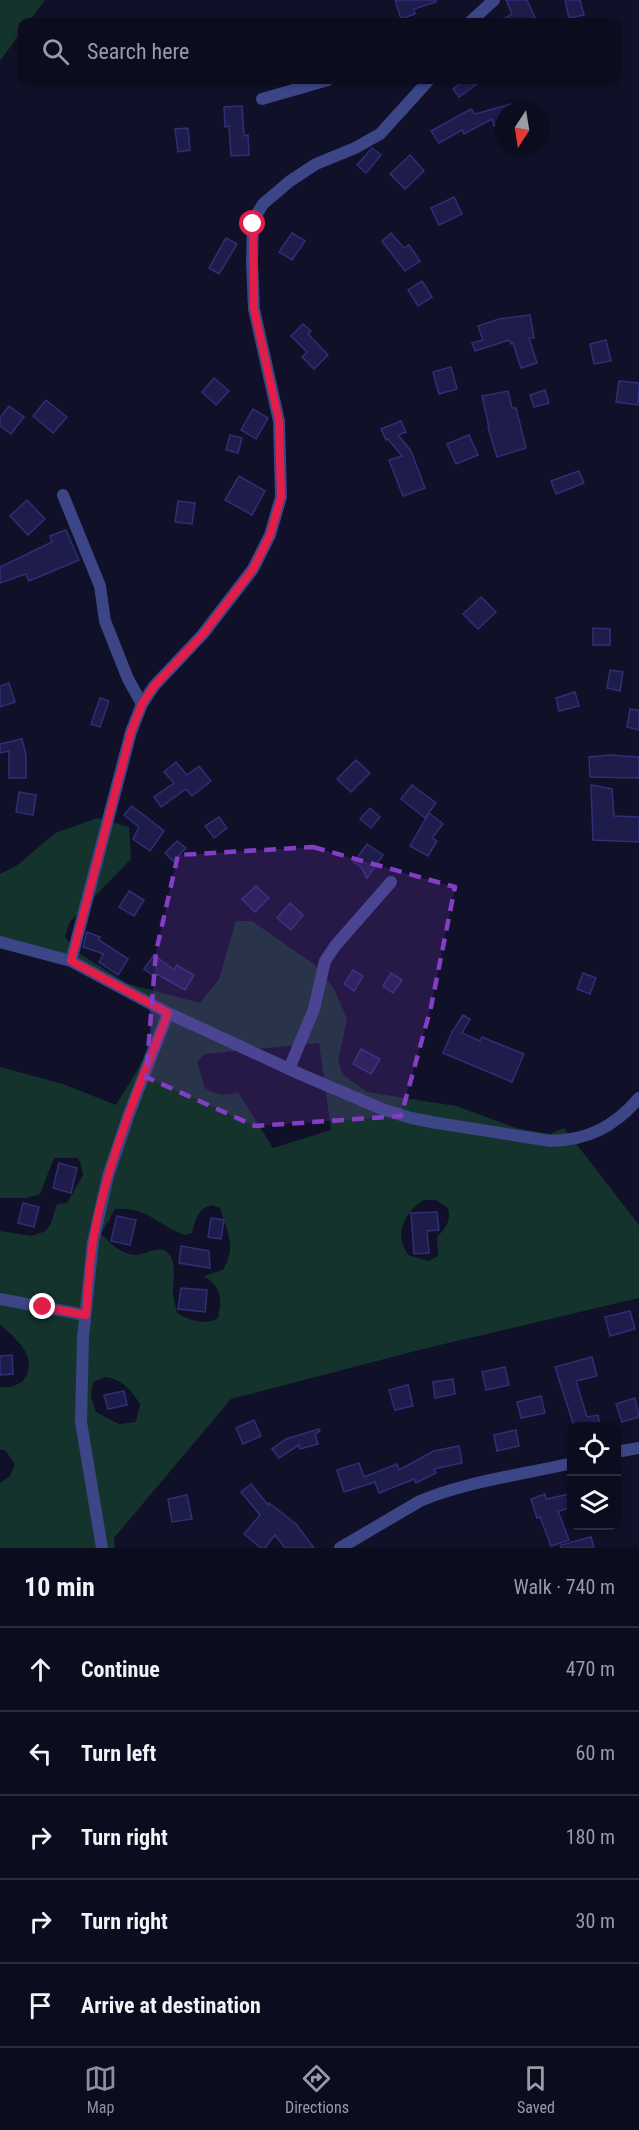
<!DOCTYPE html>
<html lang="en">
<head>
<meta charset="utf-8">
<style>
	:root { --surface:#0c0c1f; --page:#151528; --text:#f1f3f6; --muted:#9a9ba4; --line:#2c2c3d; --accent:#8c9099 }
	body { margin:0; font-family:"Roboto Condensed",sans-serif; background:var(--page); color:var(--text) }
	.controls { position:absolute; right:18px; bottom:18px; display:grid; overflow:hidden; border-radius:12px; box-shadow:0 2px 4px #0004 }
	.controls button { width:54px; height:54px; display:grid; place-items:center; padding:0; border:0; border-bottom:2px solid var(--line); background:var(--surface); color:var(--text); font:30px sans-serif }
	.compass { position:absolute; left:495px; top:102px; width:54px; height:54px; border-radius:50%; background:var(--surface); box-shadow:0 2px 4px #0004; rotate:192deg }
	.stop { position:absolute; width:18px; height:18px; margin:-14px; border:4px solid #e11d48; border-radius:50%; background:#fff }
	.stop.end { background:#e11d48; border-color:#fff; box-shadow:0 2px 6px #0008 }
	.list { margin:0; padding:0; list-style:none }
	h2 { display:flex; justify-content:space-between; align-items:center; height:78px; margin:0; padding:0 24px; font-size:26px }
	h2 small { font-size:20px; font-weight:400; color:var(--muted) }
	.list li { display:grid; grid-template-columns:39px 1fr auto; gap:18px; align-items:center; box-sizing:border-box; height:84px; padding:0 24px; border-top:2px solid var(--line) }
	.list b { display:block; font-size:22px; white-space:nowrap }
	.list em { font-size:20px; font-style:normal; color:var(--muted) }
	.icon { flex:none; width:33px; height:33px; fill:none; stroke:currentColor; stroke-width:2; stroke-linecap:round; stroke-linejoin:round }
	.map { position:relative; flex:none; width:639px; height:1548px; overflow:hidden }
	.search { position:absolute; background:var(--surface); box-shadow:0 2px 4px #0004; left:18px; right:18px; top:18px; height:66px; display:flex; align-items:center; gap:15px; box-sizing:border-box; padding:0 21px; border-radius:12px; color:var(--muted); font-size:22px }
	.sheet { height:498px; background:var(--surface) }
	nav { display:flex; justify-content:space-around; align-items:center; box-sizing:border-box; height:84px; border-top:2px solid var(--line); background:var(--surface); font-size:16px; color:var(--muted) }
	nav a { display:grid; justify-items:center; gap:3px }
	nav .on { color:var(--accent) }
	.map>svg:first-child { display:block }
	.green { fill:#13332c; fill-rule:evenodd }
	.building { fill:#1d1c4a; stroke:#302e75; stroke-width:1.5 }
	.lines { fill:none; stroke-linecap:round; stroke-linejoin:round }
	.minor { stroke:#3c4687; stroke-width:12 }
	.route { stroke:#e11d48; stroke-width:8 }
	.marked { fill:#843ec5; fill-opacity:0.2; stroke:#843ec5; stroke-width:4.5; stroke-dasharray:12 8; stroke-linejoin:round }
</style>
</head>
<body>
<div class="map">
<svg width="639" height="1548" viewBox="0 0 639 1548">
	<rect width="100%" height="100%" fill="#101029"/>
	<g class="green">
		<polygon points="0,0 45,0 29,22 22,22 22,31 0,61"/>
		<path d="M98,818L129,827L131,859L70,922L65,937L74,950L128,984L200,1003L219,979L236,921H252L315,965L334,989L347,1019L338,1061L343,1075L367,1092L456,1106L516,1128L550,1134L564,1128L639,1225V1298L423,1349L231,1399L114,1538L115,1548H0V1483L10,1476L15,1464L5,1450H0V1387H11L22,1382C41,1359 17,1340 0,1324V1231L31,1236L46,1231L51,1223L57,1204L67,1203L83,1175L80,1161L77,1158H54L40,1194L27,1198H0V1067L63,1084L116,1105C135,1073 157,1047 149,1009L55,956L0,939V874L19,864L55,833ZM319,1043L331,1130L273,1148L238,1092C225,1097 217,1095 205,1088L197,1062L204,1054ZM424,1200H436L448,1208C451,1222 446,1227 437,1237L438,1256L429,1261L408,1255C406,1251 403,1246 402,1241C398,1225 411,1207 424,1200ZM212,1205L220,1208C227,1232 237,1246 223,1270L204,1276C222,1289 222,1297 218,1318C207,1326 188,1320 177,1313C176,1307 174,1301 173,1295C173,1284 176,1266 171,1257C163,1242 148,1254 137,1255C122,1255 110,1243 101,1234L115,1209C148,1206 159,1227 186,1235L192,1233C195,1221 198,1208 212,1205ZM106,1377C122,1379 132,1391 140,1404L136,1422L119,1424L96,1412L91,1397L93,1382Z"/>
	</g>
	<g class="building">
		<polygon points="395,0 436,0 436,2 414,9 415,14 401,19"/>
		<polygon points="506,0 527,0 537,22 498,22 512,14"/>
		<polygon points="565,0 580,0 584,15 569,18"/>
		<polygon points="465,80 482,80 459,97 453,89"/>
		<polygon points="511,104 512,107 504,111 504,123 494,126 492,119 464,134 462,130 439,143 431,131 471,109 475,114"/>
		<polygon points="242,106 244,136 248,135 249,155 231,156 229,126 225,127 224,107"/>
		<polygon points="188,128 190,150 178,152 175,129"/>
		<polygon points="372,148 381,155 366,173 357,165"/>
		<polygon points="410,155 424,171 405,189 390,174"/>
		<polygon points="454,197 462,214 439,225 431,208"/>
		<polygon points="292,233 305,241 292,260 279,252"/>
		<polygon points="391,233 404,248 409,245 420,261 405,271 382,241"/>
		<polygon points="226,238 237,244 219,274 209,268"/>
		<polygon points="422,281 432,297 418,306 408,290"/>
		<polygon points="530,315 534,338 529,338 537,363 521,368 513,343 511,344 509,340 475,351 472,343 483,340 478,326 499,319"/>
		<polygon points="303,324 311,331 308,334 328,355 314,369 302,357 307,352 291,336"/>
		<polygon points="606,340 611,361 594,364 590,344"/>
		<polygon points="451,367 457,389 439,394 433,372"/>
		<polygon points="214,378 229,391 216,405 202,392"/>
		<polygon points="619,381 639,383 638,405 616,402"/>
		<polygon points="545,390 549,403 534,407 530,395"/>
		<polygon points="508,391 512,408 516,408 526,448 497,457 488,427 489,427 482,396"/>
		<polygon points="46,400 67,417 53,433 33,416"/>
		<polygon points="9,406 24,417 11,434 0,426 0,418"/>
		<polygon points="253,409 268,418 256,439 241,430"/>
		<polygon points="401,421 406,432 398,435 411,451 425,488 403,496 389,460 402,456 388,439 386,440 381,429"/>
		<polygon points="230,435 242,438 238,453 226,450"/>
		<polygon points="469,435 478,455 456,464 447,444"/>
		<polygon points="579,471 584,483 556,494 551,481"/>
		<polygon points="239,476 265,491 252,515 225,500"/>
		<polygon points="27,500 45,519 28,535 10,516"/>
		<polygon points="178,501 195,503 192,524 175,522"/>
		<polygon points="66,530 79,560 29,581 26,574 0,583 0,567 52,542 50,536"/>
		<polygon points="481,597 496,612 478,629 463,614"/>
		<polygon points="593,628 610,629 610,645 593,645"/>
		<polygon points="610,670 623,672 620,691 607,688"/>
		<polygon points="9,683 15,702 0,707 0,686"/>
		<polygon points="575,692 579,706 559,711 556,698"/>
		<polygon points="100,698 109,701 100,727 91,724"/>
		<polygon points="630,709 639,710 639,730 627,727"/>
		<polygon points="22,739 26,755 26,778 9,778 9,751 0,753 0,744"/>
		<polygon points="610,755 639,757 639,778 590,777 589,757"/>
		<polygon points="356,760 370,773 351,792 337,779"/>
		<polygon points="176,762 187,775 199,766 211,781 192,796 186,789 161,807 154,797 174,783 164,772"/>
		<polygon points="412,785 436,803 425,818 401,799"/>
		<polygon points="591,785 612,789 614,816 639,817 639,842 593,840"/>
		<polygon points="19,792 36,795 33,815 16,812"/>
		<polygon points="132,806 164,831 150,851 133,839 139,827 124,815"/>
		<polygon points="370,808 380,817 371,828 360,819"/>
		<polygon points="429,813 443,824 432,838 437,841 428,856 410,846"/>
		<polygon points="219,817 227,828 214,838 205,826"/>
		<polygon points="177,841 186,848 173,861 165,853"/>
		<polygon points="367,844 383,855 367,878 361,867 354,862"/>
		<polygon points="256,886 269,898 255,912 242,899"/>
		<polygon points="129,891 144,900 134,916 119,907"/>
		<polygon points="290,903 303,915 291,930 277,918"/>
		<polygon points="87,932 100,937 99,940 128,959 118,975 99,962 104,954 83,947"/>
		<polygon points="154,955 174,970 177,965 194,975 185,990 157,974 155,977 144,969"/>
		<polygon points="353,970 363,976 354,991 344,984"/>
		<polygon points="391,973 402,980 393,993 383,986"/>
		<polygon points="583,973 596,978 590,994 577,989"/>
		<polygon points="463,1015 470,1019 462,1033 480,1041 482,1037 524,1054 512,1082 443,1053 452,1032"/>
		<polygon points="361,1049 380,1059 371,1074 353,1064"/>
		<polygon points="59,1163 77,1168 71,1193 53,1188"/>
		<polygon points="23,1203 39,1207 34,1227 18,1223"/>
		<polygon points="437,1212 439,1230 427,1231 429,1253 414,1254 411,1213"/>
		<polygon points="117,1216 136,1220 130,1245 111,1241"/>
		<polygon points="211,1218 224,1220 221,1239 208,1237"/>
		<polygon points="181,1246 209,1251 210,1268 179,1263"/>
		<polygon points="181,1288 207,1290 205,1312 178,1309"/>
		<polygon points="630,1311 635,1329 610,1336 605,1317"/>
		<polygon points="12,1355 13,1374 0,1375 0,1356"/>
		<polygon points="592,1357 597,1376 576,1381 587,1417 598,1415 600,1426 574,1426 555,1367"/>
		<polygon points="505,1367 509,1385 486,1390 482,1372"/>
		<polygon points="453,1379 455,1394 435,1398 433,1382"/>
		<polygon points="408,1385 413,1406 395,1410 389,1390"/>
		<polygon points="124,1391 127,1405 108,1409 104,1395"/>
		<polygon points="541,1396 545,1413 521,1418 517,1402"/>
		<polygon points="635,1398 639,1417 622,1422 616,1404"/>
		<polygon points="254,1420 261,1436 243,1444 236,1428"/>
		<polygon points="319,1429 320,1431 315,1434 318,1444 300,1449 299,1445 279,1458 272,1449 286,1439"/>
		<polygon points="516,1430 519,1446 497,1451 494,1435"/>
		<polygon points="459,1446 462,1463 434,1469 436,1473 416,1483 414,1479 379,1493 375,1482 344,1492 337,1470 359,1463 364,1477 397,1464 399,1470 434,1451"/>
		<polygon points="251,1484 268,1505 269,1503 296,1524 314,1548 285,1548 275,1535 265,1548 261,1548 244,1534 260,1515 241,1492"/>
		<polygon points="545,1494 546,1499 570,1494 572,1502 572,1508 558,1511 569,1540 551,1546 540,1517 537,1518 531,1499"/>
		<polygon points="187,1495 192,1519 172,1522 168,1499"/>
		<polygon points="591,1537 594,1548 561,1548 561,1545"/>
	</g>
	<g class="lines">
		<g class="minor">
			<polyline points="470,22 494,0"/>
			<polyline points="262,99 328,80"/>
			<polyline points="63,495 100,586 105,621 128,679 142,704"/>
			<path d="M0,942L71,961L168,1013L300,1074L382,1109L411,1118L437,1123L551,1141C589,1140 615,1126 639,1098"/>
			<polyline points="71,961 131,732 142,704 154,686 203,634 253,569 270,535 281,497 279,421 254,309 252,262 253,224 255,217 263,204 290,181 316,164 355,148 380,134 429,80"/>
			<polyline points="289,1069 314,1009 325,961 335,946 391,882"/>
			<polyline points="0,1299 85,1315"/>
			<polyline points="616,1452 639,1448"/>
			<polyline points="102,1548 81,1422 83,1338 93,1242 108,1176 129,1114 168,1013"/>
			<path d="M340,1548L420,1501C468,1481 521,1475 572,1463"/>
		</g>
	</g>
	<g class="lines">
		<path class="route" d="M43,1307L86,1315C88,1291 89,1266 93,1241C106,1163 139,1087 168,1013L71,961L131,732L142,704L154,686L203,634L253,569L270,535L281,497L279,421L254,309L253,224"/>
	</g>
	<path class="marked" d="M313,847L455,887L431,1007L401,1116L255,1126L146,1077L156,952L178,855Z"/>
</svg>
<div class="controls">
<button><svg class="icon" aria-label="locate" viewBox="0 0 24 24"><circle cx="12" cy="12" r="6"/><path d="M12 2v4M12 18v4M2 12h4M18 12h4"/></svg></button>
<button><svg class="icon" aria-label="layers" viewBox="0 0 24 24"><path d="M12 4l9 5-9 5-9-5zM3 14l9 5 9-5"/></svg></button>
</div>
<svg class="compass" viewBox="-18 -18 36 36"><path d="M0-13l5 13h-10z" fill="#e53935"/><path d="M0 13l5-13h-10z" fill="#9a9ba4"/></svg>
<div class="stop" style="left:253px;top:224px"></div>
<div class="stop end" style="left:43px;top:1307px"></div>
<div class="search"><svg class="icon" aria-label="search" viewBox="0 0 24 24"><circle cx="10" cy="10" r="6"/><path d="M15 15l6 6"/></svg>Search here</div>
</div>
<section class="sheet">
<h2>10 min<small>Walk · 740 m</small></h2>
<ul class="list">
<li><svg class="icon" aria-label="ahead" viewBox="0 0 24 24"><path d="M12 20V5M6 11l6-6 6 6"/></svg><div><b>Continue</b></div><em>470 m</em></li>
<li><svg class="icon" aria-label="left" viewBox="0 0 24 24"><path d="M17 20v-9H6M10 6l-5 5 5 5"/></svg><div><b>Turn left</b></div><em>60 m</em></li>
<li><svg class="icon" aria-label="right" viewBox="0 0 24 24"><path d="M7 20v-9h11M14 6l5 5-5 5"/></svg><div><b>Turn right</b></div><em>180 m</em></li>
<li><svg class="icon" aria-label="right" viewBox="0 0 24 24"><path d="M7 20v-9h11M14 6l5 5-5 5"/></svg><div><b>Turn right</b></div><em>30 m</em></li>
<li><svg class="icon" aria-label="arrive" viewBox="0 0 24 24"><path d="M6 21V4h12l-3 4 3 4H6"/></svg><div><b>Arrive at destination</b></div></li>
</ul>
</section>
<nav>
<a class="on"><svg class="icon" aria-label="map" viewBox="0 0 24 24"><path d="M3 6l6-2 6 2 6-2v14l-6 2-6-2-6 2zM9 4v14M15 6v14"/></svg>Map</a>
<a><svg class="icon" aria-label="directions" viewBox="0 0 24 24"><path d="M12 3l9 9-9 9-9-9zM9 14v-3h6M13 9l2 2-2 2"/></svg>Directions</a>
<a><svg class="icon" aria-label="saved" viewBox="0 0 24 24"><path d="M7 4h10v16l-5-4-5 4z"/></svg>Saved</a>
</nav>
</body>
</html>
